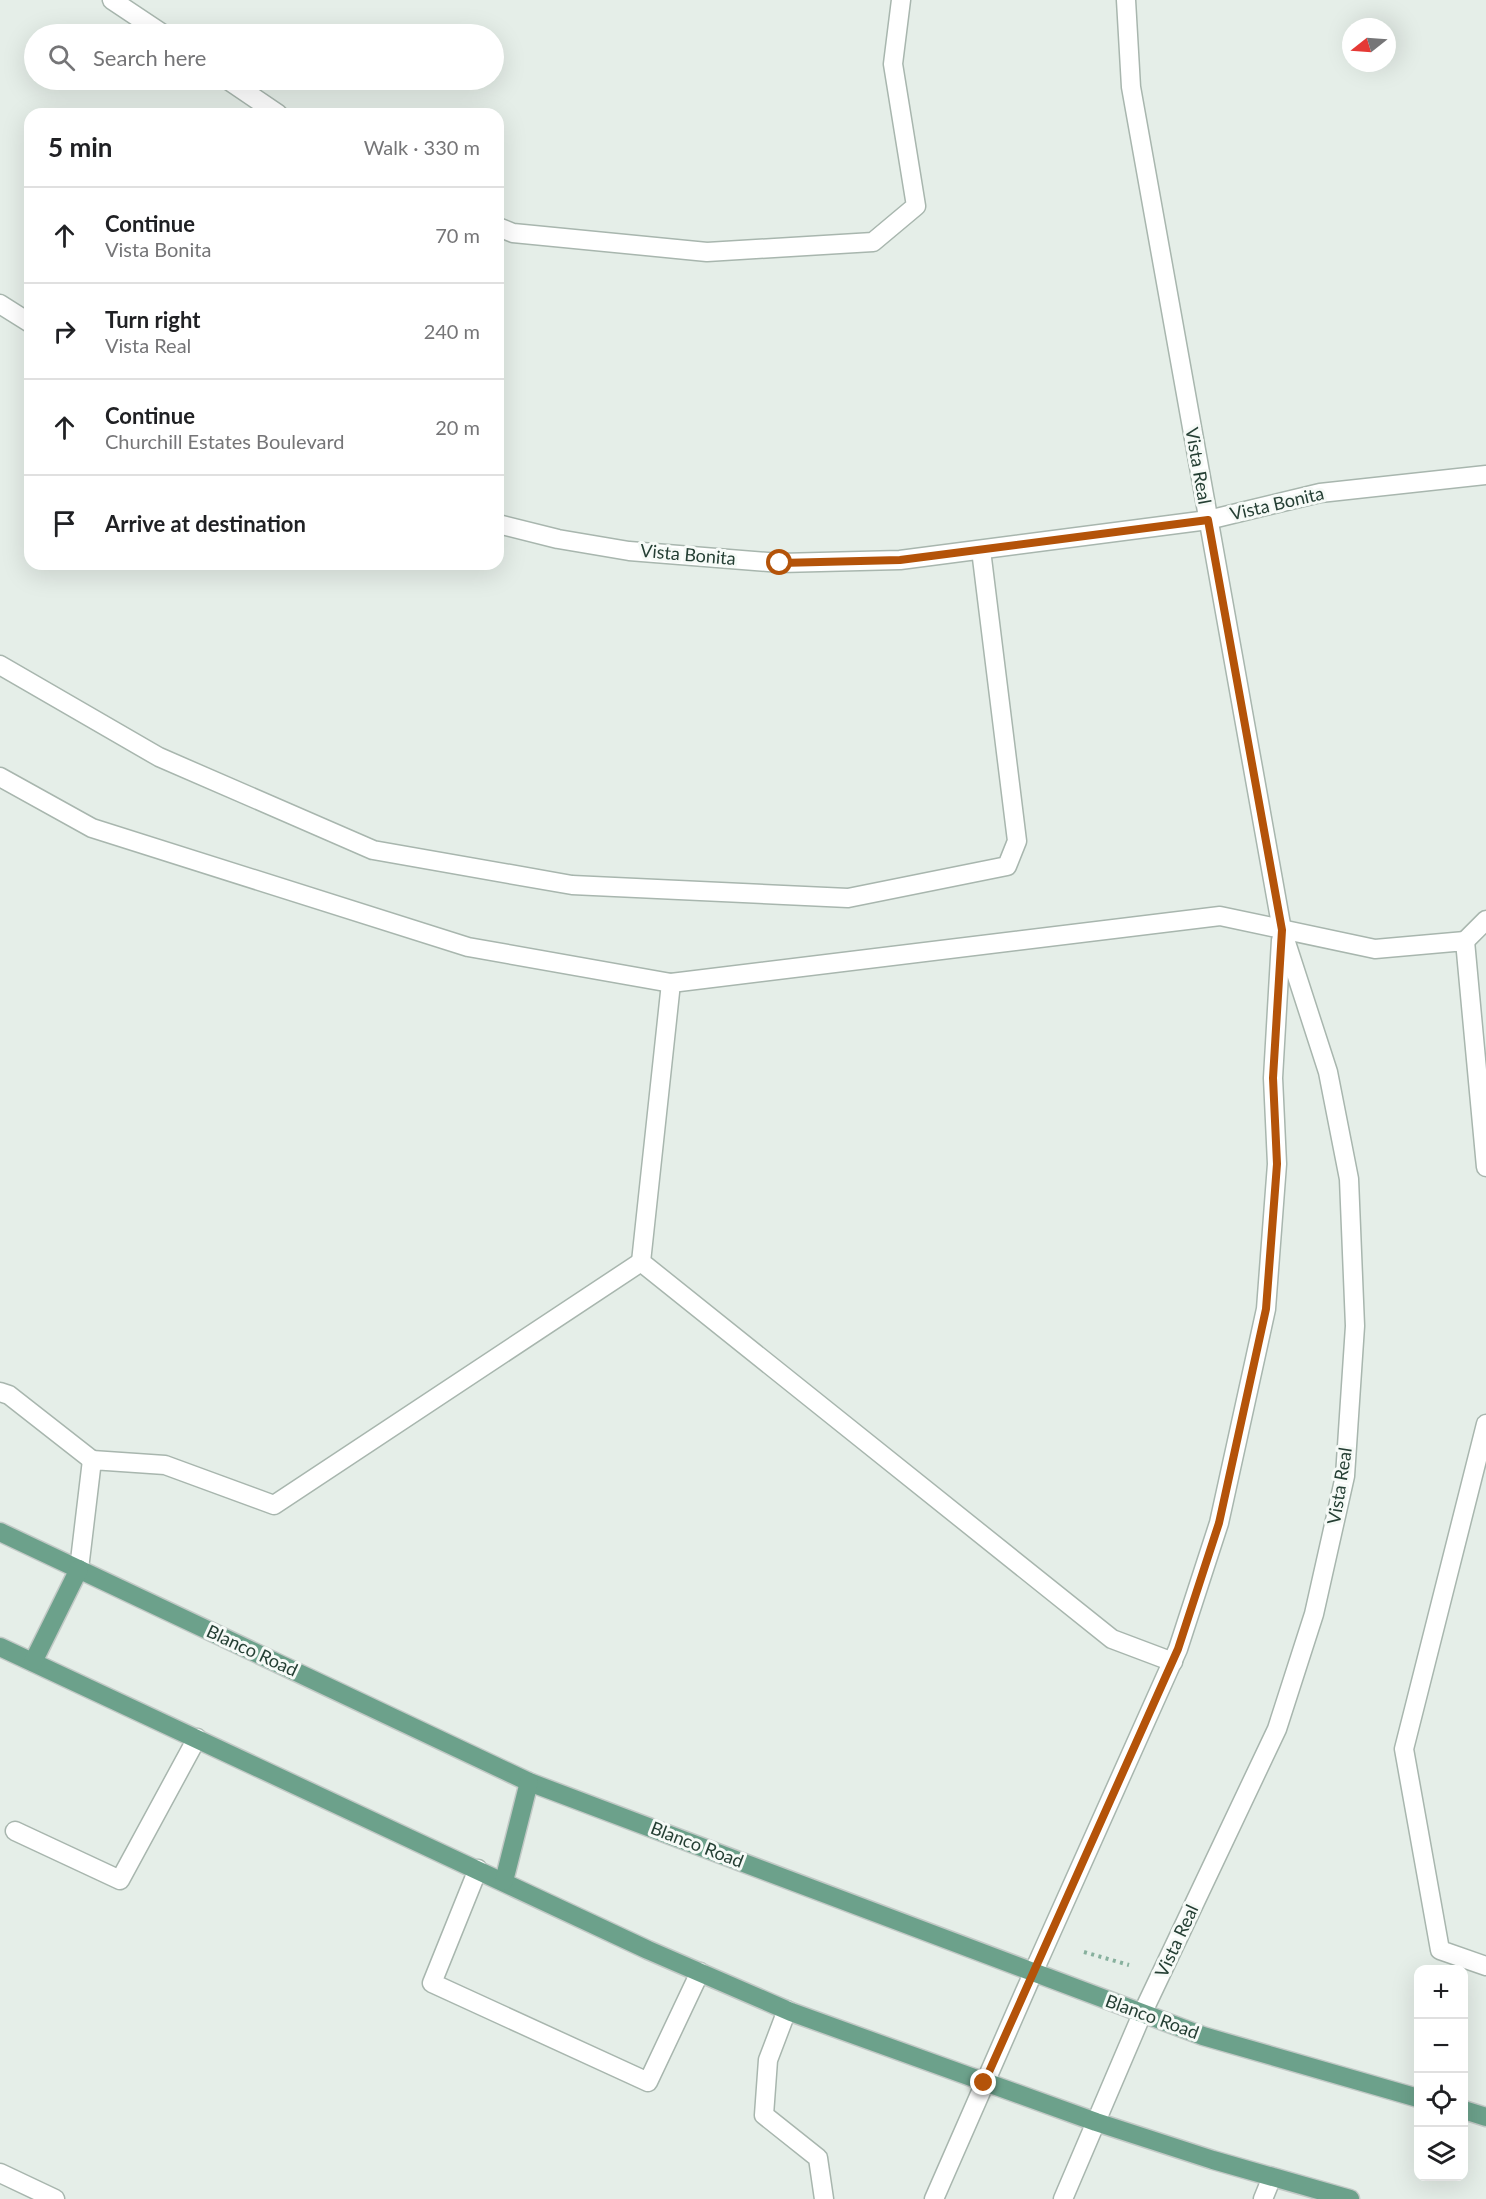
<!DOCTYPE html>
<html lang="en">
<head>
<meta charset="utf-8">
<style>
	:root { --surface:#fff; --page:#f6f6f6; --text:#202124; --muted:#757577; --line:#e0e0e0 }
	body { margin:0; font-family:Lato,sans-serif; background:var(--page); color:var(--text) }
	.controls { position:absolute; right:18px; bottom:18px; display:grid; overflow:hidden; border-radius:12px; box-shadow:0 6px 24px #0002 }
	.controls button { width:54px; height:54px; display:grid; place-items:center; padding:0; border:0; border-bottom:2px solid var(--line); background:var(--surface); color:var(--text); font:30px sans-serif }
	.compass { position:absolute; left:1342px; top:18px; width:54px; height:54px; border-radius:50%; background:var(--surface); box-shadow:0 6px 24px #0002; rotate:253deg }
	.stop { position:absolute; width:18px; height:18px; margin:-14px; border:4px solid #b45309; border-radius:50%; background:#fff }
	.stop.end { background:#b45309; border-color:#fff; box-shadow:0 2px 6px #0008 }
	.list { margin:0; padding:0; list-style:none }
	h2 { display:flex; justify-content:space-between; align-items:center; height:78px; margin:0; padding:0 24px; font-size:26px }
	h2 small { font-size:20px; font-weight:400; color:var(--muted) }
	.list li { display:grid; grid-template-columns:39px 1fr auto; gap:18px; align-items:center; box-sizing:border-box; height:96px; padding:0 24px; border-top:2px solid var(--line) }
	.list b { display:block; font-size:22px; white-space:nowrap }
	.list p { margin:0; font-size:20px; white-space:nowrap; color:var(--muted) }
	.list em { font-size:20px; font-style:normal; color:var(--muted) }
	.icon { flex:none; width:33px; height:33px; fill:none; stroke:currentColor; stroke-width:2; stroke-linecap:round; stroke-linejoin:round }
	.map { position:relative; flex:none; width:1486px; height:2199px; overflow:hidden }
	.search { position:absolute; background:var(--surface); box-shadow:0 6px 24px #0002; left:24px; top:24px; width:480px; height:66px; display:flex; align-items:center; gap:15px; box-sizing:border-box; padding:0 21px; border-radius:33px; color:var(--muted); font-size:22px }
	.panel { position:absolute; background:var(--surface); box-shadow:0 6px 24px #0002; left:24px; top:108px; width:480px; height:462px; border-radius:18px }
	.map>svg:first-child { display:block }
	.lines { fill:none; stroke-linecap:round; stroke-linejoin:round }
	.service-casing { stroke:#a8b6ae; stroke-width:21 }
	.minor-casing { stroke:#a8b6ae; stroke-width:21 }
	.tertiary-casing { stroke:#a8b6ae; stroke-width:21 }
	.primary-casing { stroke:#c2c9c6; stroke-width:21 }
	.path { stroke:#87b09d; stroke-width:4; stroke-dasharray:3 4.5; stroke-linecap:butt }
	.service { stroke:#fff; stroke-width:18 }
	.minor { stroke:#fff; stroke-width:18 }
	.tertiary { stroke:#fff; stroke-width:18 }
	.primary { stroke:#6ca18b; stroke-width:18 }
	.route { stroke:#b45309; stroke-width:8 }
	.labels { text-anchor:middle; stroke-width:6; stroke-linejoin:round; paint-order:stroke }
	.street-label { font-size:18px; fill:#253f34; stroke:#f6faf7 }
</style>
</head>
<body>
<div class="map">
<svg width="1486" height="2199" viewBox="0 0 1486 2199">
	<rect width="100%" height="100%" fill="#e5eee8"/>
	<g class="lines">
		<g class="service-casing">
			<g id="service">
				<polyline points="112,0 163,34"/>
				<polyline points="228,80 278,114"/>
				<polyline points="498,227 513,233 707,252 873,242 916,206 893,64 901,0"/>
				<polyline points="0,665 159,757 373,850 572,885 848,898 1007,866 1017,841 981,550"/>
				<polyline points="0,777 92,828 468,947 671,983"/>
				<polyline points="1465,941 1486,920"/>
				<polyline points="0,1392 9,1395 92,1460"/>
				<polyline points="1486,1424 1404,1749 1440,1950 1486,1966"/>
				<polyline points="79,1569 92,1460 165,1465 274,1505 641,1262"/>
				<polyline points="1173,1662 1112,1639 641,1262 671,983 1220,916 1375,949 1465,941 1486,1167"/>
				<polyline points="15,1831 120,1880 197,1738"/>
				<polyline points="478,1869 432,1983 648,2082 700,1972"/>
				<polyline points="787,2010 768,2060 764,2115 818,2158 824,2199"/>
				<polyline points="1263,2199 1272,2177"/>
			</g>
		</g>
		<g class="minor-casing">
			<g id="minor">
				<polyline points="1126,0 1131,87 1282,930 1328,1072 1349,1179 1355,1326 1345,1476 1314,1614 1277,1729 1142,2014"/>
				<polyline points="0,304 30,323"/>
				<polyline points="498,524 558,539 629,551 780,563 900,560 1208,520 1320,493 1486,475"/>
				<polyline points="1033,1973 1178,1649 1219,1523 1266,1309 1277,1164 1273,1078 1281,940"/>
				<polyline points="0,2173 55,2199"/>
			</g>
		</g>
		<g class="tertiary-casing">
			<g id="tertiary">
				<polyline points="934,2199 1033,1973"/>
				<polyline points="1063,2199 1142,2014"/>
			</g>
		</g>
		<g class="primary-casing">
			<g id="primary">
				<polyline points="0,1532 529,1782 1203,2036 1418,2098"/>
				<polyline points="0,1647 648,1950 791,2012 1096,2122 1213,2160 1350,2199"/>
				<polyline points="33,1662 79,1569"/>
				<polyline points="504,1881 529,1782"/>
				<polyline points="1464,2110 1486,2117"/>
			</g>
		</g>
		<polyline class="path" points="1084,1952 1129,1965"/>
		<use href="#service" class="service"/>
		<use href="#minor" class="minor"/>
		<use href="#tertiary" class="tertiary"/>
		<use href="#primary" class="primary"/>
	</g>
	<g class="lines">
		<polyline class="route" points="780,563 900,560 1208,520 1282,930 1273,1078 1277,1164 1266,1309 1219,1523 1178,1649 984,2083"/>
	</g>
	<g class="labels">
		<g class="street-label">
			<text transform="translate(1198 466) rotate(80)" y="6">Vista Real</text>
			<text transform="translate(1277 504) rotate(-13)" y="6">Vista Bonita</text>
			<text transform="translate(688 555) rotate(5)" y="6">Vista Bonita</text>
			<text transform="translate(1340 1486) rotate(-81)" y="6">Vista Real</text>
			<text transform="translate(252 1651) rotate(25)" y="6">Blanco Road</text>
			<text transform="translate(697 1845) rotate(21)" y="6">Blanco Road</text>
			<text transform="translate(1177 1941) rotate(-65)" y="6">Vista Real</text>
			<text transform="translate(1152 2017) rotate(20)" y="6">Blanco Road</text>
		</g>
	</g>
</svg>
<div class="controls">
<button>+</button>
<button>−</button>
<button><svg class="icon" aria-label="locate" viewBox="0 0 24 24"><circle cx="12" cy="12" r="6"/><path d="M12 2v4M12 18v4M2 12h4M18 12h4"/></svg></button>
<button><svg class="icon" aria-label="layers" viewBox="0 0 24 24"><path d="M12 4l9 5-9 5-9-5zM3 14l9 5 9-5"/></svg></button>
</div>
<svg class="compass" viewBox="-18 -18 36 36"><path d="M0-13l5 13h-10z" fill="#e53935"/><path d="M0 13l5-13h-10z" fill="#757577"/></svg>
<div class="stop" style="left:780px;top:563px"></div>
<div class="stop end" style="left:984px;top:2083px"></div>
<div class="search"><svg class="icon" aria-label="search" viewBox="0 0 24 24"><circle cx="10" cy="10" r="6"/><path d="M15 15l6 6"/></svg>Search here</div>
<section class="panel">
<h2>5 min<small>Walk · 330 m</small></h2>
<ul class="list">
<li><svg class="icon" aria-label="ahead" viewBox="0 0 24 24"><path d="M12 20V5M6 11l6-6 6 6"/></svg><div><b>Continue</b><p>Vista Bonita</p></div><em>70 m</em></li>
<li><svg class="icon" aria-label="right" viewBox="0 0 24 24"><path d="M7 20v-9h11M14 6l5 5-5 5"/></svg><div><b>Turn right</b><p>Vista Real</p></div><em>240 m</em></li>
<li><svg class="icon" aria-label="ahead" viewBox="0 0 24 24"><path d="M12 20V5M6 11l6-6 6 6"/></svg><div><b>Continue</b><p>Churchill Estates Boulevard</p></div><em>20 m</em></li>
<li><svg class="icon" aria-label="arrive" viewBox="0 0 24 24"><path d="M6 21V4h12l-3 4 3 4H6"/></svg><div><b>Arrive at destination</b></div></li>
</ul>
</section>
</div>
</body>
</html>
